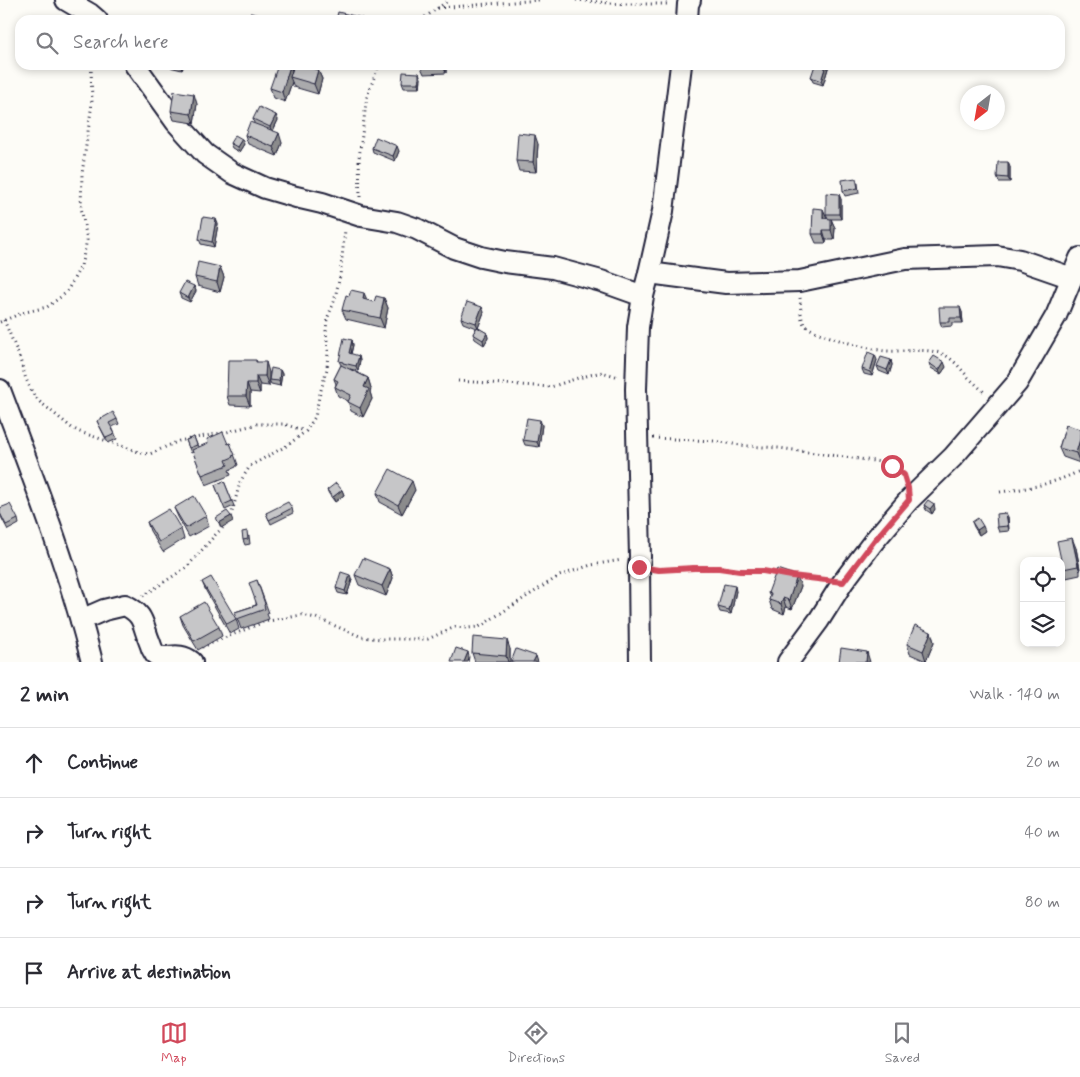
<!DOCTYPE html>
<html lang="en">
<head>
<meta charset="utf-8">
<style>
	:root { --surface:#fff; --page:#f2f2f3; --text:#2b2b33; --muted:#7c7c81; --line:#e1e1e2; --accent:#d1495b }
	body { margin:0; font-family:Mynerve,sans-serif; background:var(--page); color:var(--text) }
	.controls { position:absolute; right:15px; bottom:15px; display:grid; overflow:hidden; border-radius:10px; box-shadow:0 2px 8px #0003 }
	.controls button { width:45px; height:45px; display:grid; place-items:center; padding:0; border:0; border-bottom:1px solid var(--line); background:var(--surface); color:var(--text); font:25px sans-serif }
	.compass { position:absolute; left:960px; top:85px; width:45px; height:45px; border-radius:50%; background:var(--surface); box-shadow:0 2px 8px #0003; rotate:211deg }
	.stop { position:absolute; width:15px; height:15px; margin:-11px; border:4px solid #d1495b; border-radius:50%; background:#fff }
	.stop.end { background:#d1495b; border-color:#fff; box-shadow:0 1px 5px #0008 }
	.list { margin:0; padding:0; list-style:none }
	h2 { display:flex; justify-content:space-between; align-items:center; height:65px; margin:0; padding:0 20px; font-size:21px }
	h2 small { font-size:16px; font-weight:400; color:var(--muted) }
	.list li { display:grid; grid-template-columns:32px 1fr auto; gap:15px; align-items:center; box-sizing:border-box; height:70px; padding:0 20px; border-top:1px solid var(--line) }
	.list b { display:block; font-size:19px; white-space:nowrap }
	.list em { font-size:16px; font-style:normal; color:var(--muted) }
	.icon { flex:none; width:28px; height:28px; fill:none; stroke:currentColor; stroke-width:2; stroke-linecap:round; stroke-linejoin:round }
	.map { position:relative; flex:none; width:1080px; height:662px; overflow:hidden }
	.search { position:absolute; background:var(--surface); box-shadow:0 2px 8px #0003; left:15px; right:15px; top:15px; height:55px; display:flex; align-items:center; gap:12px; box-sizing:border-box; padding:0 18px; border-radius:15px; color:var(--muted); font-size:19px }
	.sheet { height:345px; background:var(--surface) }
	nav { display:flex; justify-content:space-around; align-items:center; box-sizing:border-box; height:70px; border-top:1px solid var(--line); background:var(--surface); font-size:14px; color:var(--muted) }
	nav a { display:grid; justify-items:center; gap:2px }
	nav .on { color:var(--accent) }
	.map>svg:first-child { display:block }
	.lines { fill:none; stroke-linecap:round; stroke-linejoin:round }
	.minor-casing { stroke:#22223b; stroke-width:24 }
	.path { stroke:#22223b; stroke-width:3; stroke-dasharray:1 4; stroke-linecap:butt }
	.minor { stroke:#fdfcf7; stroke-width:20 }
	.wall { fill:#aaaaac; stroke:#22223b }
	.shaded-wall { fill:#8b8b8c; stroke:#22223b }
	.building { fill:#c6c6c8; stroke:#22223b }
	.route { stroke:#d1495b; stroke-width:6 }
</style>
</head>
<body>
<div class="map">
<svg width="1080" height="662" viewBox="0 0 1080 662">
	<rect width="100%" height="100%" fill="#fdfcf7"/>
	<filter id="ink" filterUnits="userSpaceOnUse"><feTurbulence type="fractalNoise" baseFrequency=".02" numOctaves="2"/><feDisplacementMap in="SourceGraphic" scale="10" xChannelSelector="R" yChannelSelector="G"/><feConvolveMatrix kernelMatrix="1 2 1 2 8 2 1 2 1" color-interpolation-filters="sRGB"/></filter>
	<g filter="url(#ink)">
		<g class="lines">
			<g class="minor-casing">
				<g id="minor">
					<polyline points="66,0 90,14 97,20"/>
					<polyline points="687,20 688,4 690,0"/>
					<polyline points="135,65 176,122 205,154 232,173 265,188 296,197 322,203 361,216 397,222 417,229 454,248 481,257 505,262 553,268 601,281 643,296"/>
					<polyline points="649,273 726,283 800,281 905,259 997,256 1020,260 1072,278"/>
					<path d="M0,390C34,480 69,569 92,662"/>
					<path d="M81,620L104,610L125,605C145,615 142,624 150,643C151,647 153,651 155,654C165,662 177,650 192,662"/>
					<polyline points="640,662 639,567 640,557 636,389 638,327 643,296 649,273 663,211 681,65"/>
					<polyline points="788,662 819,620 843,582 874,541 909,500 953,457 1017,383 1056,316 1080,258"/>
				</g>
			</g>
			<g class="path">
				<polyline points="576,0 621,4 670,4"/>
				<polyline points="438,8 539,0"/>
				<polyline points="421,20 449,0"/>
				<polyline points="360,197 359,158 367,96 379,65"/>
				<path d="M800,298C801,306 800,317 804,324C811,334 874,351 887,351C905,352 922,348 940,353C952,357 960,368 968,377C974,383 980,388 985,393"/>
				<polyline points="4,320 19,356 26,379 33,394 40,402 72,428 80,432 128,448 141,453 150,454 179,441 227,432 257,424 284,424 305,431"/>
				<polyline points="0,322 22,313 47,307 66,293 81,266 87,240 81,207 82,174 92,103 91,65"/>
				<polyline points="458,381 551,387 578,378 602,372 619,377"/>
				<path d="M653,438L713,441L747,446L779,448L881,462C890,466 903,470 906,480"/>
				<path d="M1000,492C1031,488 1052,484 1080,471"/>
				<polyline points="657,570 694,568 719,568 740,571 763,571 778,573"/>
				<polyline points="793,576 825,580"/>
				<polyline points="143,596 187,567 216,534 228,523 233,509 240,482 250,466 288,445 306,431 315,417 319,397 327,369 328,350 326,331 327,319 334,302 340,276 345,230"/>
				<polyline points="202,647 264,622 302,615 316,618 362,637 382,639 428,639 455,627 467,628 479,627 559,576 591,565 622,560"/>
			</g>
			<use href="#minor" class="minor"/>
		</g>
		<g class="wall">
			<polygon points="161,65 184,65 182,70"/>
			<polygon points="420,65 446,65 446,73 424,74"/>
			<polygon points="829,65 823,85 813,82 811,77"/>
			<polygon points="290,66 292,70 318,70 322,79 318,94 294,87 292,82 285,102 274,98 270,88"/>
			<polygon points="421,78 420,88 404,88 402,83"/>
			<polygon points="197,104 194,123 174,120 171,111"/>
			<polygon points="276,115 278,120 273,131 282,143 277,156 248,144 245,135 254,123 253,119"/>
			<polygon points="230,143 244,144 239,152 232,148"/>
			<polygon points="538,144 536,172 519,171 516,161"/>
			<polygon points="372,148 399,151 395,161 373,152"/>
			<polygon points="1010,167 1010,182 999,182 997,177"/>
			<polygon points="858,183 859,193 845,196 843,191"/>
			<polygon points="841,199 841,219 831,219 835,228 834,240 826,240 826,243 816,243 812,234 827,218 828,218 826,214"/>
			<polygon points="218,224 214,247 201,244 199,239"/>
			<polygon points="220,267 224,277 220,292 198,286 195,277"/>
			<polygon points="194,286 196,291 190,302 181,298 179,293"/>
			<polygon points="384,298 388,308 384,328 346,319 342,310 367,300 374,302"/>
			<polygon points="484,312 478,328 487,333 488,338 484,345 475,339 473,334 476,328 463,323 461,318"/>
			<polygon points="962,312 963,323 952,323 952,326 942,327 940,322"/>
			<polygon points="352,340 353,345 351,354 360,360 358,371 350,369 368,378 371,388 370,392 372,399 363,417 351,411 348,401 338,396 335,387 336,384 334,379 341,365 339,361"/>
			<polygon points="256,360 257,362 269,372 269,386 260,385 260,393 250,392 250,406 230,405 227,396"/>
			<polygon points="877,360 872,376 864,374 862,369"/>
			<polygon points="891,360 892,365 889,375 879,371 877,366"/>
			<polygon points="929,363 946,367 941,374 931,368"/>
			<polygon points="280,370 282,374 280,386 271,384 269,380"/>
			<polygon points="117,419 119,424 112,427 117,439 108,443 97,421"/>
			<polygon points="542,425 539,447 525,445 523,440"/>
			<polygon points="1066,425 1080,463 1063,457 1059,448"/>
			<polygon points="194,437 198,447 228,444 230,443 238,465 236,466 236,467 229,470 231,475 206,485 193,452 191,453 186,440"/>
			<polygon points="224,481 234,506 225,510 215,485"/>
			<polygon points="327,490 342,490 344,495 335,502 329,494"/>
			<polygon points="415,490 402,514 380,502 377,493"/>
			<polygon points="924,505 935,509 932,514 926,510"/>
			<polygon points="0,508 18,519 19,524 8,530 0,515"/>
			<polygon points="174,508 206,516 209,526 189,537 178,517"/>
			<polygon points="292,508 293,513 271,524 266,513"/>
			<polygon points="1008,517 1009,531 999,532 997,527"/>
			<polygon points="147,522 181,529 184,539 163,552 150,531"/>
			<polygon points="972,522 985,531 979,535 974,527"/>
			<polygon points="249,536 250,544 245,545 243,540"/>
			<polygon points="1076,548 1080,568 1080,575 1066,578 1063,569"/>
			<polygon points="390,569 393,578 386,596 359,585 355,575"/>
			<polygon points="257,580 269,613 267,614 269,619 241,629 235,612 256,605"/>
			<polygon points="352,580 347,595 338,593 336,588"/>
			<polygon points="202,582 236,619 239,629 230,634 206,591"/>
			<polygon points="801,586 792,609 786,607 784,614 772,609 769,600 770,597 768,593"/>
			<polygon points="736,591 731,614 720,612 718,607"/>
			<polygon points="180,616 219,627 222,636 198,650 183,625"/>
			<polygon points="931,632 934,642 926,661 910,654 907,644"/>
			<polygon points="510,649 510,662 475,662 472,653"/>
		</g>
		<g class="shaded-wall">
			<polygon points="180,65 184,65 182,70"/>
			<polygon points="443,65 446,65 446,73"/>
			<polygon points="826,65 829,65 823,85 821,81"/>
			<polygon points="290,66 294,75 290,77 292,82 285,102 282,92"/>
			<polygon points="318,70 322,79 318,94 314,84"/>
			<polygon points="419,73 421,78 420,88 419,83"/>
			<polygon points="194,94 197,104 194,123 191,114"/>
			<polygon points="276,115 278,120 272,132 270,127"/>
			<polygon points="279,133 282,143 277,156 273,147"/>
			<polygon points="535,135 538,144 536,172 533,162"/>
			<polygon points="242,139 244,144 239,152 237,147"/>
			<polygon points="397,146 399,151 395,161 393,156"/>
			<polygon points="1008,162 1010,167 1010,182 1008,178"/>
			<polygon points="839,194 841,199 841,219 839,214"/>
			<polygon points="823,209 827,218 823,218"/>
			<polygon points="216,219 218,224 214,247 212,242"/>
			<polygon points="831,219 835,228 834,240 831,230"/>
			<polygon points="823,230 826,240 826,243 823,234"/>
			<polygon points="220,267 224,277 220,292 217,282"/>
			<polygon points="194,286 196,291 190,302 188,298"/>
			<polygon points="364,293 368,302 363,299"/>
			<polygon points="384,298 388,308 384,328 380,318"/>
			<polygon points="482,307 484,312 478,328 476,323"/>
			<polygon points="960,307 962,312 963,323 961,318"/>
			<polygon points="487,333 488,338 484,345 483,340"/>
			<polygon points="352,340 353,345 350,358 349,353"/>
			<polygon points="875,355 877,360 872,376 870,372"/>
			<polygon points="359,356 360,360 358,371 356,366"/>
			<polygon points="891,360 892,365 889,375 887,370"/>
			<polygon points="266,362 269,372 269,386 265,376"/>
			<polygon points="944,362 946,367 941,374 939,370"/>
			<polygon points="280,370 282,374 280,386 279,381"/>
			<polygon points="256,376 260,385 260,393 256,383"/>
			<polygon points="368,378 371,388 370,392 372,399 363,417 360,408 364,387"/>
			<polygon points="247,383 250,392 250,406 246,396"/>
			<polygon points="540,420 542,425 539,447 537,442"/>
			<polygon points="1080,439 1080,463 1076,453"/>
			<polygon points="412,481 415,490 402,514 398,505"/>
			<polygon points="342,490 344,495 335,502 333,497"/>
			<polygon points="934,504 935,509 932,514 930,509"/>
			<polygon points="1006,513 1008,517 1009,531 1008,526"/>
			<polygon points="231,516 233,521 221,528 219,523"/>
			<polygon points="983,526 985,531 979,535 977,530"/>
			<polygon points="1072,538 1076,548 1080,571 1078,566"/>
			<polygon points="390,569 393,578 386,596 382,586"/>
			<polygon points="350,575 352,580 347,595 345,591"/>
			<polygon points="797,576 801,586 792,609 789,600"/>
			<polygon points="735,586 736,591 731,614 729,610"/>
			<polygon points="783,598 786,607 784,614 781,604"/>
			<polygon points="931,632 934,642 926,661 923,651"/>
			<polygon points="507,640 510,649 510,662 508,662 506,656"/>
			<polygon points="468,652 469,657 468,662 464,662"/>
			<polygon points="867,652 870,662 866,662"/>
			<polygon points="536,656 538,662 533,662"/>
		</g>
		<g class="building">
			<polygon points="338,12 362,18 362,20 336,20"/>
			<polygon points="250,13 262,15 260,20 255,20 249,18"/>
			<polygon points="278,65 290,66 282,92 270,88"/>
			<polygon points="294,65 302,65 318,70 314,84 290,77"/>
			<polygon points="815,65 826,65 821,81 811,77"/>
			<polygon points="403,72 419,73 419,83 402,83"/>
			<polygon points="174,91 194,94 191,114 171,111"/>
			<polygon points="259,107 276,115 270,127 253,119"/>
			<polygon points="250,122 279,133 273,147 245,135"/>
			<polygon points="518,133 535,135 533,162 516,161"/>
			<polygon points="235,135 242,139 237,147 230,143"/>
			<polygon points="376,137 397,146 393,156 372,148"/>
			<polygon points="998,162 1008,162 1008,178 997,177"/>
			<polygon points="856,178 858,188 843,191 842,180"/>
			<polygon points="826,193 839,194 839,214 826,214"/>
			<polygon points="813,208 823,209 823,218 831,219 831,230 823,230 823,234 812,234"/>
			<polygon points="203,217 216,219 212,242 199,239"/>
			<polygon points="198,262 220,267 217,282 195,277"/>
			<polygon points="185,282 194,286 188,298 179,293"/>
			<polygon points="351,290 364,293 363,299 374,302 376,296 384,298 380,318 342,310 346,295 349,296"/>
			<polygon points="467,302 482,307 476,323 461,318"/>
			<polygon points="939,307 960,307 961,318 950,318 950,322 940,322"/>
			<polygon points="477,327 487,333 483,340 473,334"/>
			<polygon points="344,338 352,340 349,353 359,356 356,366 343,363 343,362 339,361"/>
			<polygon points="868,352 875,355 870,372 862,369"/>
			<polygon points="934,356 944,362 939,370 929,363"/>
			<polygon points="881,357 891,360 887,370 877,366"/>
			<polygon points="228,360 256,360 256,362 266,362 265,376 256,376 256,383 247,383 246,396 227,396"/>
			<polygon points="341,365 368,378 364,387 369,389 360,408 348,402 351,395 335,387 338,381 334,379"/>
			<polygon points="271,368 280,370 279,381 269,380"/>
			<polygon points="113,412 117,419 109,423 115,434 106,438 97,421"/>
			<polygon points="527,418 540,420 537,442 523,440"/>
			<polygon points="1066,425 1080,429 1080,439 1076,453 1059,448"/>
			<polygon points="223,432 228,444 230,443 235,455 232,456 233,457 226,460 228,465 202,475 192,450 208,443 207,439"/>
			<polygon points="194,437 197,445 189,448 186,440"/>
			<polygon points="390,469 412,481 398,505 377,493"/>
			<polygon points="224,481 232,501 223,505 215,485"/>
			<polygon points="336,483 342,490 333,497 327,490"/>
			<polygon points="194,496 206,516 186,528 174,508"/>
			<polygon points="928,500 934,504 930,509 924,505"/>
			<polygon points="288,502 292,508 269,520 266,513"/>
			<polygon points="10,504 18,519 6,525 0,513 0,508"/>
			<polygon points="169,509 181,529 159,542 147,522"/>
			<polygon points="227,511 231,516 219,523 216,518"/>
			<polygon points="1006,513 1008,526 997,527 996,514"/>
			<polygon points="978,518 983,526 977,530 972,522"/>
			<polygon points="247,531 248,539 243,540 242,532"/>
			<polygon points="1072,538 1078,566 1063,569 1057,541"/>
			<polygon points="363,558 390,569 382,586 355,575"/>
			<polygon points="777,569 797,576 789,600 783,598 781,604 769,600 771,594 768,593"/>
			<polygon points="341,572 350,575 345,591 336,588"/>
			<polygon points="211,577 236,619 227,624 202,582"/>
			<polygon points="257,580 265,604 264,605 265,609 237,619 235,612 257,605 249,583"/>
			<polygon points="724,584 735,586 729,610 718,607"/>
			<polygon points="204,602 219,627 194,641 180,616"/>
			<polygon points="915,625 931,632 923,651 907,644"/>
			<polygon points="473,637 507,640 506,656 472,653"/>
			<polygon points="456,648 468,652 464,662 451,662"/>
			<polygon points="841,648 867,652 866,662 839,662"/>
			<polygon points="516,649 536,656 533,662 511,662"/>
		</g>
	</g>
	<g class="lines" filter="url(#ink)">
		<polyline class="route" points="639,567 659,570 694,568 719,568 740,571 763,571 792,576 843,582 874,541 909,500 908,488 904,475 892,466"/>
	</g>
</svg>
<div class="controls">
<button><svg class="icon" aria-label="locate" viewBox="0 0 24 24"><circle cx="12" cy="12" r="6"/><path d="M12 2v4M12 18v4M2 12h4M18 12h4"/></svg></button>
<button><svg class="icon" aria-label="layers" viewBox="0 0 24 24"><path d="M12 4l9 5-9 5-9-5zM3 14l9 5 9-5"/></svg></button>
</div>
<svg class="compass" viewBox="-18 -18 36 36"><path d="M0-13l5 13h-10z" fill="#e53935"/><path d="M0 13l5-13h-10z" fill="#7c7c81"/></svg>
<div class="stop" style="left:892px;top:466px"></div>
<div class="stop end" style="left:639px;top:567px"></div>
<div class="search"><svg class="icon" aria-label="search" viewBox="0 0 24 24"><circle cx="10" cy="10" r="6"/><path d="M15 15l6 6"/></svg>Search here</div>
</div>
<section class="sheet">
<h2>2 min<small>Walk · 140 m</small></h2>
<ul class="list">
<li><svg class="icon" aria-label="ahead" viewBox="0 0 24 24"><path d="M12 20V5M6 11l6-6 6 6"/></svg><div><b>Continue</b></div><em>20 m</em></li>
<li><svg class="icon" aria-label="right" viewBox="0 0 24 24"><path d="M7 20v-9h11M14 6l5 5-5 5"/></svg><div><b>Turn right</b></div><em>40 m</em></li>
<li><svg class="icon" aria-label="right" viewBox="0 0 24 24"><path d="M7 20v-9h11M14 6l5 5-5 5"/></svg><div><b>Turn right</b></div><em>80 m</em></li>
<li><svg class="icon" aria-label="arrive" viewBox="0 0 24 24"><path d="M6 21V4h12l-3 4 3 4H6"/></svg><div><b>Arrive at destination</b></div></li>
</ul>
</section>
<nav>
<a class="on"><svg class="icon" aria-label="map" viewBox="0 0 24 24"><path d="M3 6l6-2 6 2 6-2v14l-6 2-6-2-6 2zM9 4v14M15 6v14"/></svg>Map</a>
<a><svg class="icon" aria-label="directions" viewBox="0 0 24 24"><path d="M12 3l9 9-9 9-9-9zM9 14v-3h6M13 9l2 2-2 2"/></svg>Directions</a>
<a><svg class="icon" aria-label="saved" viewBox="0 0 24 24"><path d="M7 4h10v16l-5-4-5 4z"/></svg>Saved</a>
</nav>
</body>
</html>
